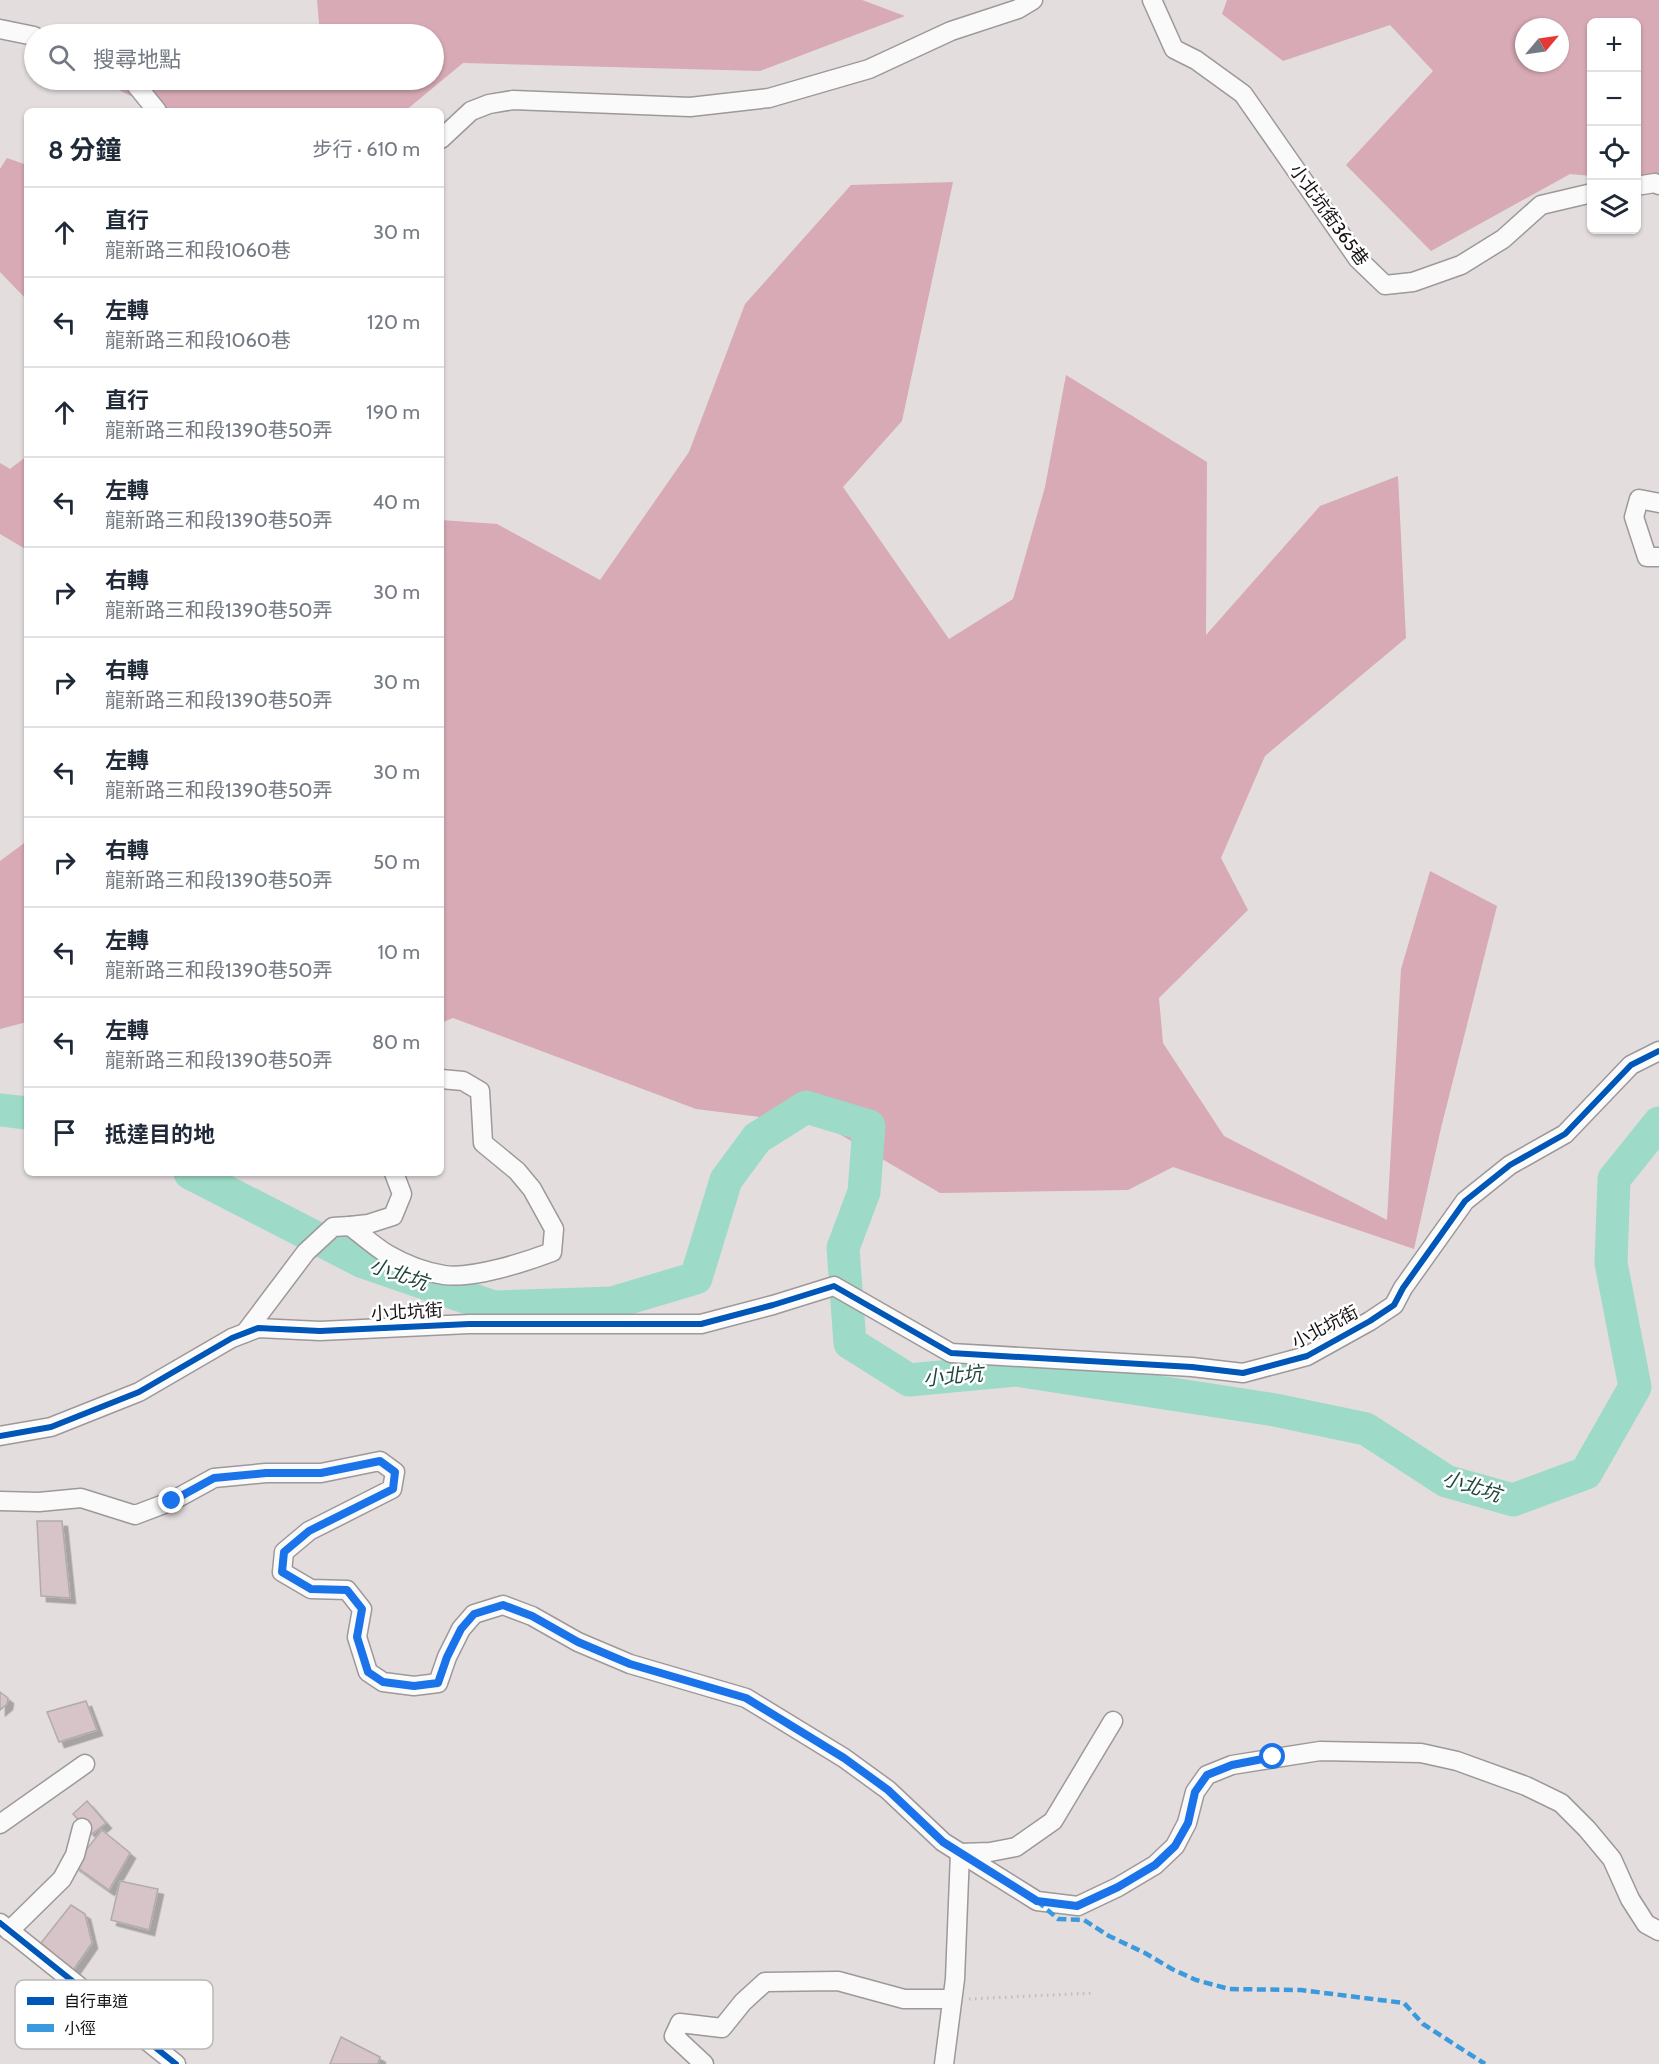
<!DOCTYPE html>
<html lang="zh-TW">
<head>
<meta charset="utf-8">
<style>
	:root { --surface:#fff; --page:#f2f2f3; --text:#1f2937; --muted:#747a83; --line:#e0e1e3 }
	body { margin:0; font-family:Cabin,"Noto Sans TC",sans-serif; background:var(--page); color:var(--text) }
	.controls { position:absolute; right:18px; top:18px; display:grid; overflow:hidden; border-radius:9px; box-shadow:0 2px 4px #0004 }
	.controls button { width:54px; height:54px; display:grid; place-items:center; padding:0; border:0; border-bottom:2px solid var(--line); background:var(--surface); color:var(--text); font:30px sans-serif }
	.compass { position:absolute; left:1515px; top:18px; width:54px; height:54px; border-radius:50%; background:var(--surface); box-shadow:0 2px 4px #0004; rotate:61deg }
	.stop { position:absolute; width:18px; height:18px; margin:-14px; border:4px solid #1a73e8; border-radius:50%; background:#fff }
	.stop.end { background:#1a73e8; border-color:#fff; box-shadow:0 2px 6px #0008 }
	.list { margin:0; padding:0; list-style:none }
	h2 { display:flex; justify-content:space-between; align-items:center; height:78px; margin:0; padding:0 24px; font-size:26px }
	h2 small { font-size:20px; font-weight:400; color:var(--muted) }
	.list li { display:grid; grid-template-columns:39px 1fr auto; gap:18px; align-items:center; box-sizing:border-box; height:90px; padding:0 24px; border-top:2px solid var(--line) }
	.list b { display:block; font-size:22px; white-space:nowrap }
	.list p { margin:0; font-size:20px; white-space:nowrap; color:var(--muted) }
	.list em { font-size:20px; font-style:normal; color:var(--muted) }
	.icon { flex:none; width:33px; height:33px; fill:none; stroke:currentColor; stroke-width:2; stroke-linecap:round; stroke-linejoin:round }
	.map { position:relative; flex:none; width:1659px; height:2064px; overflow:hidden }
	.search { position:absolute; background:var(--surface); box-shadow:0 2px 4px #0004; left:24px; top:24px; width:420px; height:66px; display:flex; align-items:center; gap:15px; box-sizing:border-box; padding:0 21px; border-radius:33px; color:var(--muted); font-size:22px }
	.panel { position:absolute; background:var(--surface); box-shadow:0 2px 4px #0004; left:24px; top:108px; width:420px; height:1068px; border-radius:9px }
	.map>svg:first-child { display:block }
	.forest { fill:#d7aab5; fill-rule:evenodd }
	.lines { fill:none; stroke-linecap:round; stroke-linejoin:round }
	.river { stroke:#9edac8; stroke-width:33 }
	.building { fill:#d6c4c8; stroke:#b1acac; stroke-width:1.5; filter:url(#shadow) }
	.minor-casing { stroke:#9d9899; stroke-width:21 }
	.path { stroke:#bfbcbd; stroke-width:3; stroke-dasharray:1.5 4.5; stroke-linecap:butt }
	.minor { stroke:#fbfafa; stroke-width:18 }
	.quiet { stroke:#3b9ade; stroke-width:4.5; stroke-dasharray:9 4.5; stroke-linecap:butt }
	.cycleway-casing { stroke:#fff; stroke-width:10 }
	.cycleway { stroke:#0057b8; stroke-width:6 }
	.route { stroke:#1a73e8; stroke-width:8 }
	.labels { text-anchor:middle; stroke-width:5; stroke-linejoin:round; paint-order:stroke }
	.street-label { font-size:18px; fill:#171213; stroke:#fff }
	.water-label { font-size:20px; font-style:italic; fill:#1f473c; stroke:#fff }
	.key { fill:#fff; stroke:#b9b8b8; stroke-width:1.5 }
	.key-label { font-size:16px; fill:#171213 }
</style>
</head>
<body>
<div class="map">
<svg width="1659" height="2064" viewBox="0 0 1659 2064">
	<defs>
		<filter id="shadow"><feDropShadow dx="5.5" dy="5.5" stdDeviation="0" flood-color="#0004"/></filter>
	</defs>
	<rect width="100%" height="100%" fill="#e4ddde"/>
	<g class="forest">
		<polygon points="317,0 862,0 905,16 760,71 463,63 405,111 162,111 98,80 145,80 177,84 270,80 434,80 434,34 320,34"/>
		<path d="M1227,0H1659V183L1637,181L1636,22H1592L1591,176L1570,174L1431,251L1346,165L1433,71L1390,25L1283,61L1222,14ZM1524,27H1560V63H1524Z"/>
		<polygon points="7,158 27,165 27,304 26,299 0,272 0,169"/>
		<polygon points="953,182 902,421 843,487 949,639 1013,599 1045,487 1066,375 1207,462 1206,635 1320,506 1398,476 1406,638 1265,756 1221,858 1248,910 1159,998 1163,1043 1224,1136 1387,1220 1401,969 1430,871 1497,906 1441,1128 1414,1249 1173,1167 1128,1190 940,1193 824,1125 696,1109 453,1018 441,1023 441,520 497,524 600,580 689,452 745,304 851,185"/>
		<polygon points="27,456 27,550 0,534 0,463 10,469"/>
		<polygon points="27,841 27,1022 0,1029 0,861"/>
	</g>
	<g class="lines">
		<g class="river">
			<polyline points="0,1110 27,1113"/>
			<polyline points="190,1173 363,1262 494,1307 612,1303 696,1278 726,1180 757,1138 806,1107 869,1126 864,1192 843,1248 850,1343 909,1380 1016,1370 1275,1410 1366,1429 1446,1481 1513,1500 1586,1473 1635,1387 1611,1263 1614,1179 1659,1123"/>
		</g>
	</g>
	<g class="building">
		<polygon points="37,1521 62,1521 70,1598 41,1596"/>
		<polygon points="0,1692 8,1698 7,1704 0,1710"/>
		<polygon points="86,1701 97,1730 59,1742 47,1712"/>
		<polygon points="87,1801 106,1823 92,1834 73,1814"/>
		<polygon points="102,1830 130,1853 109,1890 74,1865"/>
		<polygon points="120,1881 158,1889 149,1930 111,1920"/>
		<polygon points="71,1905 85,1914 92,1943 72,1972 41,1943"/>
		<polygon points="341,2037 380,2057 378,2064 330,2064"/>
	</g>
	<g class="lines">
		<g class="minor-casing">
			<g id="minor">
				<polyline points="1152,0 1174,49 1196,60 1243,94 1358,259 1385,285 1413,282 1461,265 1503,239 1541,205 1592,193"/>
				<polyline points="0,29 34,36"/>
				<polyline points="132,80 157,111"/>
				<polyline points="441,139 471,111 489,104 513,100 690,107 769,98 869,69 951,31 1018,9 1033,0"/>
				<polyline points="1636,186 1655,183 1659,185"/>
				<polyline points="1659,503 1639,499 1634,517 1647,557 1659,557"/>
				<polyline points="350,1226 368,1224 393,1216 402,1194 394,1173"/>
				<path d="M245,1333L306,1252L333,1227L350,1226C362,1235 374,1246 387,1254C404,1264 425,1272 444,1275C473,1279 525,1262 552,1252L554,1229L532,1189L517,1171L483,1143L480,1091L463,1081L441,1079"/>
				<polyline points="0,1436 51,1427 139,1392 232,1338 258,1328 320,1331 469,1324 701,1324 773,1305 834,1286 951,1353 1192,1367 1243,1373 1307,1356 1370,1321 1394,1305 1403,1288 1465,1201 1510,1165 1565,1134 1631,1065 1659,1051"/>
				<polyline points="0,1501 39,1502 81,1498 135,1515 172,1501 214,1478 266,1473 321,1473 380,1461 395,1472 392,1489 309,1531 284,1552 282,1572 311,1589 347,1590 362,1609 357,1637 368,1672 383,1682 414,1686 438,1683 447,1657 461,1629 474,1614 503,1605 532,1616 578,1642 630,1664 746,1698 844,1758 888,1790 943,1842 1037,1901 1078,1906 1118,1887 1155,1865 1175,1846 1187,1823 1195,1792 1207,1775 1232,1765 1320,1751 1421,1753 1457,1761 1526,1786 1561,1803 1587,1829 1612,1859 1630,1899 1646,1924 1659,1931"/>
				<polyline points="0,1824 85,1764"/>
				<polyline points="0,1923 176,2064"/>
				<polyline points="9,1931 62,1879 75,1855 82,1828"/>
				<polyline points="704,2064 674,2036 680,2023 722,2028 743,2002 765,1982 838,1981 904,1999 952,1999"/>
				<polyline points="944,2064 955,1979 960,1853 990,1852 1016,1847 1053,1821 1113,1721"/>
			</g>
		</g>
		<polyline class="path" points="969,1999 1093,1993"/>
		<use href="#minor" class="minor"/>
		<polyline class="quiet" points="1037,1901 1058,1919 1084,1920 1109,1936 1145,1953 1172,1969 1196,1980 1229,1989 1301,1990 1404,2003 1423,2024 1485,2064"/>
		<g class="cycleway-casing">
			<g id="cycleway">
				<polyline points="0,1436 51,1427 139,1392 232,1338 258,1328 320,1331 469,1324 701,1324 773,1305 834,1286 951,1353 1192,1367 1243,1373 1307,1356 1370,1321 1394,1305 1403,1288 1465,1201 1510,1165 1565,1134 1631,1065 1659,1051"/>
				<polyline points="0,1923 176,2064"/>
			</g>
		</g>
		<use href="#cycleway" class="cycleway"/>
	</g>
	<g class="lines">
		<polyline class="route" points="172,1501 214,1478 266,1473 321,1473 380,1461 395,1472 393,1489 309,1531 284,1552 282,1572 311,1589 347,1590 362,1609 357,1637 368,1672 383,1682 414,1686 438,1683 447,1657 461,1629 474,1614 503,1605 532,1616 578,1642 630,1664 746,1698 844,1758 888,1790 943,1842 1037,1901 1077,1906 1118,1887 1155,1865 1175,1846 1188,1823 1195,1792 1207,1775 1232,1765 1273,1757"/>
	</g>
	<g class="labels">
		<g class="street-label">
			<text transform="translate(1329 215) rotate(54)" y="6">小北坑街365巷</text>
			<text transform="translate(407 1312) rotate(-3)" y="6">小北坑街</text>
			<text transform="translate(1325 1327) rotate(-27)" y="6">小北坑街</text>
		</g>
		<g class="water-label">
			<text transform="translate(399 1274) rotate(19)" y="7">小北坑</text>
			<text transform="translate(953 1376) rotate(-5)" y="7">小北坑</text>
			<text transform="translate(1472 1486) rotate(18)" y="7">小北坑</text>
		</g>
	</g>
	<rect x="15" y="1980" width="198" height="69" rx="9" class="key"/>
	<rect x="27" y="1997" width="27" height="8" fill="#0057b8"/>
	<rect x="27" y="2024" width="27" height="8" fill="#3b9ade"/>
	<g class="key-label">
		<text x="64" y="2007">自行車道</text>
		<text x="64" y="2034">小徑</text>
	</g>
</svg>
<div class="controls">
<button>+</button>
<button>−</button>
<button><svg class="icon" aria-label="locate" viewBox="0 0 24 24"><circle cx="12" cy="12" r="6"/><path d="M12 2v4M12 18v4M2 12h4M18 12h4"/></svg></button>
<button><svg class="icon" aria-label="layers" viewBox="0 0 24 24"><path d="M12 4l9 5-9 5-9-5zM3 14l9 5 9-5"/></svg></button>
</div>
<svg class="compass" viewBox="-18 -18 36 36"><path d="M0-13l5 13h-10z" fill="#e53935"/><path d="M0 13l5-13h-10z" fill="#747a83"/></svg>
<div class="stop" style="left:1273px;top:1757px"></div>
<div class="stop end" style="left:172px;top:1501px"></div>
<div class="search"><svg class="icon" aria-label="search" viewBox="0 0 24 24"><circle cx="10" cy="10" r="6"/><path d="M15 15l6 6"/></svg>搜尋地點</div>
<section class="panel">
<h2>8 分鐘<small>步行 · 610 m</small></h2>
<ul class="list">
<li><svg class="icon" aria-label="ahead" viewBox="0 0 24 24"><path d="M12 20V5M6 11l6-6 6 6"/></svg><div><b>直行</b><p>龍新路三和段1060巷</p></div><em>30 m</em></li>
<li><svg class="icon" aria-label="left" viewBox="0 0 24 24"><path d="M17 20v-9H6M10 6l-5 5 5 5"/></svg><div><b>左轉</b><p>龍新路三和段1060巷</p></div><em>120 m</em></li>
<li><svg class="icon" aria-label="ahead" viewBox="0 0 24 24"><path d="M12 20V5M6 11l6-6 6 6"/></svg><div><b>直行</b><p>龍新路三和段1390巷50弄</p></div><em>190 m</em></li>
<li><svg class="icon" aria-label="left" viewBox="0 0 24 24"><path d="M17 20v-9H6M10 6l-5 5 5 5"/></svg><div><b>左轉</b><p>龍新路三和段1390巷50弄</p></div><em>40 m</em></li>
<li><svg class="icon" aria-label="right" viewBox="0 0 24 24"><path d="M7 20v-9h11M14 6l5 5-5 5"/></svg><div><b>右轉</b><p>龍新路三和段1390巷50弄</p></div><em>30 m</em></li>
<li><svg class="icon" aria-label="right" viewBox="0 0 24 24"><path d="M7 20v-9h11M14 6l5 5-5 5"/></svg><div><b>右轉</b><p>龍新路三和段1390巷50弄</p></div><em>30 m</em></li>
<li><svg class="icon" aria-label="left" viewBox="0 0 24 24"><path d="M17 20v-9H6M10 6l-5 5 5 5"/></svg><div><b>左轉</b><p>龍新路三和段1390巷50弄</p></div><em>30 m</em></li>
<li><svg class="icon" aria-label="right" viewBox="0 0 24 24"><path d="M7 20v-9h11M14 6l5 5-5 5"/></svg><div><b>右轉</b><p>龍新路三和段1390巷50弄</p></div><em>50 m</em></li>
<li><svg class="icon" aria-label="left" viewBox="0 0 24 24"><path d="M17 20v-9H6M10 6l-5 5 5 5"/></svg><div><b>左轉</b><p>龍新路三和段1390巷50弄</p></div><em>10 m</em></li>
<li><svg class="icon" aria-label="left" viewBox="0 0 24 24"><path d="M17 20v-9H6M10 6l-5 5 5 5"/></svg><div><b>左轉</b><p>龍新路三和段1390巷50弄</p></div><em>80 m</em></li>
<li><svg class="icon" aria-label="arrive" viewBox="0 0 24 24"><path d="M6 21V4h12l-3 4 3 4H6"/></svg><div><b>抵達目的地</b></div></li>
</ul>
</section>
</div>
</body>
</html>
